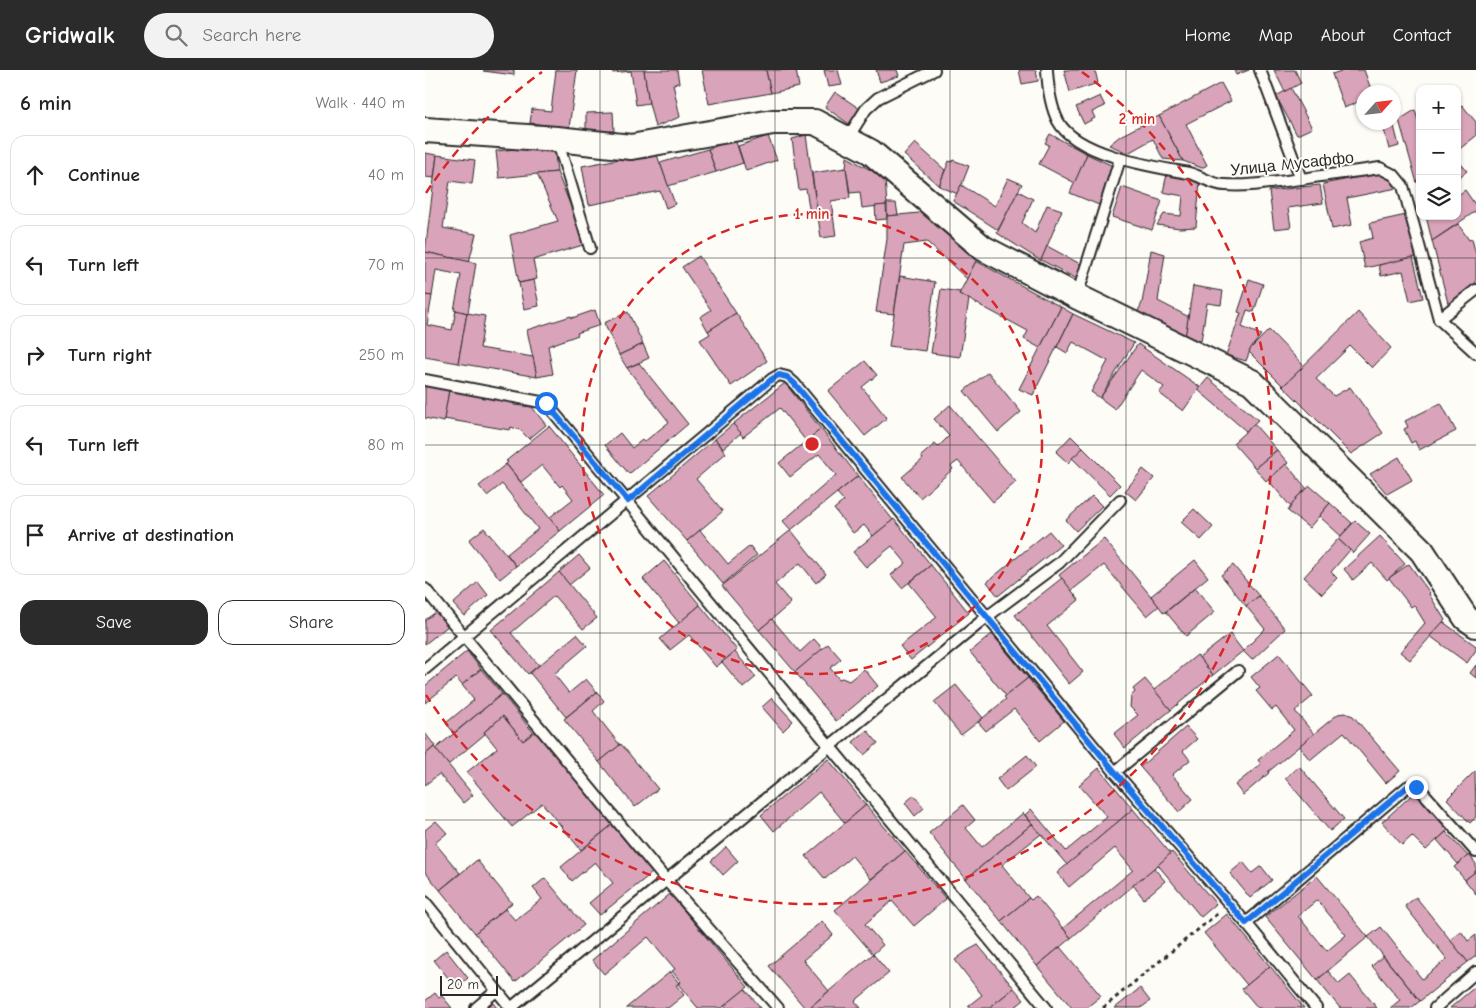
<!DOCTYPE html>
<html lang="en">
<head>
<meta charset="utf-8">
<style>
	:root { --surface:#fff; --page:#f2f2f2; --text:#222; --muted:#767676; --line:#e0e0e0; --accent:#2b2b2b }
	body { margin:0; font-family:"Comic Neue",sans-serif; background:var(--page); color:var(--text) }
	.controls { position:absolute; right:15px; top:15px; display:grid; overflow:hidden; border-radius:10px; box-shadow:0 1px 4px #0004 }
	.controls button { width:45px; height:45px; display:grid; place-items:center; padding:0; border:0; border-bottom:1px solid var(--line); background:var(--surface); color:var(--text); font:25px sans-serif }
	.compass { position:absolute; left:931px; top:15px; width:45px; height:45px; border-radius:50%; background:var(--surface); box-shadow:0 1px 4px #0004; rotate:63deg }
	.scale { position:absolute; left:15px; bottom:12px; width:58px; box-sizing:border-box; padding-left:5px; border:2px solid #2b2b2b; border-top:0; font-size:14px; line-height:18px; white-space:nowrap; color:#2b2b2b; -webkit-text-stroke:4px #fdfcf7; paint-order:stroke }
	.stop { position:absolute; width:15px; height:15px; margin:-11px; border:4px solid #1a73e8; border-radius:50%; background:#fff }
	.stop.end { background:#1a73e8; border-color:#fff; box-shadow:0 1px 5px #0008 }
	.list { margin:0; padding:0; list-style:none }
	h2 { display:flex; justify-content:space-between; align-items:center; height:65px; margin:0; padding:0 20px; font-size:21px }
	h2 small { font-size:16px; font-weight:400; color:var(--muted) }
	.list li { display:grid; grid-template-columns:32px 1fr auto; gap:15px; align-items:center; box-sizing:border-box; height:80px; margin:0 10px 10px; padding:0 10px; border:1px solid var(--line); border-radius:15px }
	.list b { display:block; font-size:19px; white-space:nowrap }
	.list em { font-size:16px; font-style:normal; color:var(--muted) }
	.actions { display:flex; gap:10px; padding:15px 20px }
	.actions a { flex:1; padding:11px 0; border:1px solid var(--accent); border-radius:15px; text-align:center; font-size:18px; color:var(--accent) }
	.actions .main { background:var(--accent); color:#fff }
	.icon { flex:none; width:28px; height:28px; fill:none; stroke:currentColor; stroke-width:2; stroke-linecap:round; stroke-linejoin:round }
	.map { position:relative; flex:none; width:1051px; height:938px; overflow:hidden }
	header { display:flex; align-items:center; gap:30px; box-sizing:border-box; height:70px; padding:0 25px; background:var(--accent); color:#fff }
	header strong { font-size:24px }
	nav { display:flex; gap:28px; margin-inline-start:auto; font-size:18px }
	.search { width:350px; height:45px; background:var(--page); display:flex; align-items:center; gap:12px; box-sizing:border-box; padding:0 18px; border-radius:28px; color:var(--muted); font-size:19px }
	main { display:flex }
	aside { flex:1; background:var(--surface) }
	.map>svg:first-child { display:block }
	.building { fill:#d9a3b9; stroke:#2b2b2b; fill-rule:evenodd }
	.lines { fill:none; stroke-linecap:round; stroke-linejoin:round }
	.service-casing { stroke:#2b2b2b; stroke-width:14 }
	.tertiary-casing { stroke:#2b2b2b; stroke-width:28 }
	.path { stroke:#2b2b2b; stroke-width:3; stroke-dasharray:4 4; stroke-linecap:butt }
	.service { stroke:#fdfcf7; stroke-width:10 }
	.tertiary { stroke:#fdfcf7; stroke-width:24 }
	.route { stroke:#1a73e8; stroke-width:6 }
	.grid { fill:none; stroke:#2b2b2b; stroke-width:1; stroke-opacity:0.55 }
	.ring { fill:none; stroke:#d62828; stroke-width:2.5; stroke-dasharray:9 6 }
	.labels { text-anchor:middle; stroke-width:4; stroke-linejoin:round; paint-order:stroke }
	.street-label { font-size:16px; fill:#2b2b2b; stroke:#fdfcf7 }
	.centre { fill:#d62828; stroke:#fdfcf7; stroke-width:2.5 }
	.ring-label { font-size:15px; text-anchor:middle; font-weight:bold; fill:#d62828; stroke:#fdfcf7; stroke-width:4; stroke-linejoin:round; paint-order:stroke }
</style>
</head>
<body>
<header>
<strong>Gridwalk</strong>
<div class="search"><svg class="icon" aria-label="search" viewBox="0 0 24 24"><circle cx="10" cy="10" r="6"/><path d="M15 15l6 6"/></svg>Search here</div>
<nav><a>Home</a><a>Map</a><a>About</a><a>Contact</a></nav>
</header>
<main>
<aside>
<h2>6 min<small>Walk · 440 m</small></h2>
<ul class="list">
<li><svg class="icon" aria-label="ahead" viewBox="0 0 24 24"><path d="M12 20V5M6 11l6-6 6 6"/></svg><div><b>Continue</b></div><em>40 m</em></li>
<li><svg class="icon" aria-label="left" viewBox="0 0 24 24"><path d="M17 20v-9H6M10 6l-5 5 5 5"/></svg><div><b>Turn left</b></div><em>70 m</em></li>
<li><svg class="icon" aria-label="right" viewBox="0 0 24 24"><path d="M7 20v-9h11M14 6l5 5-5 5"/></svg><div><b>Turn right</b></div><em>250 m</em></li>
<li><svg class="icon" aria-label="left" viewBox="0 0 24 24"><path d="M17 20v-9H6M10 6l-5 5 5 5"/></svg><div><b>Turn left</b></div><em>80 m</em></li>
<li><svg class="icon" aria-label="arrive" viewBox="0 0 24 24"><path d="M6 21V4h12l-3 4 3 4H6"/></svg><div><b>Arrive at destination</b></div></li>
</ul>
<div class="actions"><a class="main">Save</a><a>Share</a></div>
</aside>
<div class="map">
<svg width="1051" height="938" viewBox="0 0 1051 938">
	<rect width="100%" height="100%" fill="#fdfcf7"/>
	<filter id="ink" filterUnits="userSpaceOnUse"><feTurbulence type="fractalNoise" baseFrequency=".02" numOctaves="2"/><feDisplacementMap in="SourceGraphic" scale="10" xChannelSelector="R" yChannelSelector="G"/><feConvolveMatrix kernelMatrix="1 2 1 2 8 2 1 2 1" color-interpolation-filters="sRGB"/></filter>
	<g filter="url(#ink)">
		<g class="building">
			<polygon points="59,0 89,0 89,5 58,1"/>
			<polygon points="131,0 152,0 144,58 105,53 107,39 126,41"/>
			<polygon points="187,0 219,0 224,33 211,35 206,1 188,3"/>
			<polygon points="219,0 252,0 254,13 248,14 255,47 230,57 224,33"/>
			<polygon points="277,0 341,0 346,23 284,34"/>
			<polygon points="341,0 371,0 374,17 346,23"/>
			<polygon points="399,0 413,0 417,15 403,17"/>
			<polygon points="451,0 472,0 474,6 455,12"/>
			<polygon points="594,0 611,0 613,11 597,14"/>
			<polygon points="639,0 670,0 673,13 645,22"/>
			<polygon points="809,0 824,0 811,5"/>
			<polygon points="849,0 870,0 876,13 860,22"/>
			<polygon points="919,0 939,0 947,22 938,22 938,30 919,38 907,4"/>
			<polygon points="796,13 806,31 761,54 782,95 777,98 758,91 734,46"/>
			<polygon points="866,18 887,58 872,65 851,26"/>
			<polygon points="410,22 435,39 424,54 400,37"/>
			<polygon points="675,26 680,36 667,42 670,48 659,54 651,37"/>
			<polygon points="1037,35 1051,52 1051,66 1032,81 1032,39"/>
			<polygon points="990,40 995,57 995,110 992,113 974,50"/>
			<polygon points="188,42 189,61 161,62 161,43"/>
			<polygon points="734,46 758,91 738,89 728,69 703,83 684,75 695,66"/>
			<polygon points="957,52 968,52 974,76 964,79"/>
			<polygon points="625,64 662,84 650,113 614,94 624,75 620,73"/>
			<polygon points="381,65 393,148 386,149 381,119 374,120 367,69"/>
			<polygon points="343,66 352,90 321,101 313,76"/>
			<polygon points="310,69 318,93 291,102 283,79"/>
			<polygon points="490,73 520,100 514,116 479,85"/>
			<polygon points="129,75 132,102 74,108 71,81"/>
			<polygon points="283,79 291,102 243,116 235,93"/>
			<polygon points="0,83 12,85 9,108 0,107"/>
			<polygon points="662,84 690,97 674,135 645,123"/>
			<polygon points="12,85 50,90 47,114 25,111 18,158 51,164 44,192 0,182"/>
			<polygon points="232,85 250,134 241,138 235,121 164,135 157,96 205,87 217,89"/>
			<polygon points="422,87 460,108 462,135 437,138 435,122 425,123 421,98"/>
			<polygon points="1032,89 1042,101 1032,109"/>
			<polygon points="528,90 544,96 533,124 514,116 524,91 527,92"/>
			<polygon points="421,98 425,128 406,131 411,166 396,168 387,103"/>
			<polygon points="132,102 155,159 153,159 158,175 108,190 112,209 94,213 85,165 133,151 112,104"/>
			<polygon points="960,102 970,112 972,118 922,128 927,155 907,159 898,114"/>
			<polygon points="742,104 775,111 771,157 755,158 732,155 739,144 756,146 758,126 738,122"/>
			<polygon points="583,108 597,114 573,160 528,131 536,115 570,136"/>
			<polygon points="895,115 898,133 863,138 866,157 849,159 844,121"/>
			<polygon points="697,117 737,131 727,160 687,147"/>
			<polygon points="1040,120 1051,136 1051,141 1007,171 1001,146 1032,146 1032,126"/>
			<polygon points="593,121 608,129 597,153 610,163 622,135 637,140 616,191 572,163"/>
			<polygon points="462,133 471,133 473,145 462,146"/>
			<polygon points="461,135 462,149 451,150 450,136"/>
			<polygon points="497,139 551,191 542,209 502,172 479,175 469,244 451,242 462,169 462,146 494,143"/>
			<polygon points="981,145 991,187 940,198 934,172 948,168 945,153"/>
			<polygon points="1033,154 1044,170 1047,169 1051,185 1051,214 1024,237 1007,171"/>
			<polygon points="622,176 659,196 652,209 616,190"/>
			<polygon points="726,180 740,184 733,231 764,247 760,268 712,243 717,233"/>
			<polygon points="0,182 51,193 43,243 29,240 36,205 11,200 7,226 0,225"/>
			<polygon points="274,186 311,243 283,261 275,247 286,240 257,197"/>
			<polygon points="988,187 998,228 985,231 978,201 956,206 954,195"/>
			<polygon points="551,191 636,237 615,278 599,269 603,261 534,224"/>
			<polygon points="475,206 510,212 500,281 464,276"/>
			<polygon points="824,209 838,214 829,242 822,240 817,257 836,265 826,278 821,291 801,285 816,243 813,242"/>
			<polygon points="109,210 114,236 99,239 94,213"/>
			<polygon points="768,216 798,221 796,235 782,233 776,271 760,268"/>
			<polygon points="516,219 535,222 534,224 544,229 535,287 506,283"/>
			<polygon points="0,225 7,226 2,255 27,260 31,240 42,243 33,293 0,287"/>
			<polygon points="636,237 648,244 608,325 594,319"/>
			<polygon points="170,240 175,255 152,263 153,265 123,276 128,304 112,307 102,260 146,246 147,248"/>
			<polygon points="203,242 218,274 194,285 179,253"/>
			<polygon points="933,242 966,278 947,298 925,276 891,309 909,326 925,317 958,363 926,384 858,316"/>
			<polygon points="42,243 60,246 55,278 108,287 112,307 33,293"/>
			<polygon points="311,243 342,291 306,316 275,270 285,264 283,261"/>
			<polygon points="648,244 709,273 675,328 666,322 683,291 648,272 642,283 632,277"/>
			<polygon points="844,260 879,296 858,316 824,282 826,278"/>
			<polygon points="218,274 224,288 202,298 194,285"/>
			<polygon points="713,274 775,317 758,341 734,323 739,317 716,300 690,339 675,328"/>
			<polygon points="440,291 452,305 437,317 462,348 440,366 403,321"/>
			<polygon points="214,293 263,354 204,404 180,375 195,363 207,378 217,370 219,372 244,352 202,298"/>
			<polygon points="563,302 596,342 573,362 539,321"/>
			<polygon points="783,308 833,350 821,361 773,320"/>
			<polygon points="360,313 396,359 381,371 355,338 318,367 308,354"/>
			<polygon points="0,316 24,320 19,352 0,348"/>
			<polygon points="24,320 90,331 89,335 107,337 121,355 104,369 95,360 86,357 85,360 19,349"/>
			<polygon points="1016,333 1031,361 994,380 990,371 986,373 979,359 983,357 980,351"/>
			<polygon points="525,335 591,412 568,432 533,391 526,396 528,399 495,428 477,407 498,389 496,386 510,374 513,377 524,366 509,349"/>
			<polygon points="308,354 316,363 298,378 290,369"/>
			<polygon points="829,354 852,380 830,398 808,373"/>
			<polygon points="124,356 179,425 135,461 124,448 148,429 137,415 135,417 117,395 96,412 81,394 83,392 81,391"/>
			<polygon points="396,359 433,406 366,460 358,451 411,405 394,384 365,407 354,393"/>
			<polygon points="646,366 658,378 643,393 631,382"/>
			<polygon points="290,369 301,383 271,409 298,441 262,471 223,426"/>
			<polygon points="658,378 695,415 685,425 647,388"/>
			<polygon points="852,380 863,393 841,411 830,398"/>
			<polygon points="974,387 987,410 962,424 945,404"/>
			<polygon points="81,394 135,461 91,496 82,484 113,459 77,414 62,426 54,416"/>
			<polygon points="861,394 882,419 872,427 866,437 843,410"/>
			<polygon points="718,399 729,408 711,430 700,421"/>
			<polygon points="433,406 468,450 448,466 439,455 428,463 409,439 419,431 412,423"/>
			<polygon points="885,416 905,433 884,458 863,441 872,427"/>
			<polygon points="667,426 677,436 651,461 641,450"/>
			<polygon points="905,433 927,453 916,466 894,446"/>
			<polygon points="769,439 788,457 776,470 756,452"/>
			<polygon points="469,449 506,495 477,518 466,505 481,493 467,476 441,497 428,482"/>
			<polygon points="930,451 945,464 928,483 913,469"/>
			<polygon points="59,458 91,496 75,509 44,470"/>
			<polygon points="275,460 303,494 325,476 332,485 298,514 262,471"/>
			<polygon points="366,460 401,504 391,513 375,493 350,514 366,533 334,560 297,516"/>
			<polygon points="624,461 636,475 573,526 562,512"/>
			<polygon points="955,466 980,494 962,510 947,493 928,510 919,499"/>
			<polygon points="679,469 734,536 722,546 679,495 646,521 634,505"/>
			<polygon points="913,469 925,480 906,502 912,508 897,524 879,507"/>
			<polygon points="154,485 165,498 144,515 134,502"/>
			<polygon points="770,490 783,507 739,543 726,526"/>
			<polygon points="239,491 275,535 254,553 218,509"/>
			<polygon points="984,494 1005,523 1004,524 1020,550 985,590 975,582 1000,553 989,535 986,537 964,508"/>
			<polygon points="506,495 544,543 486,590 475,576 512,547 484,513"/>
			<polygon points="808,495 834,526 821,536 796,505"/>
			<polygon points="134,502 172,548 158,559 129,526 86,563 114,595 103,604 66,560"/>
			<polygon points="637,508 654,530 622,556 658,602 644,614 590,545"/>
			<polygon points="53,512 63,525 39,546 28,534"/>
			<polygon points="770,518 790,542 761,566 741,542"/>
			<polygon points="834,526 860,559 827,590 818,581 840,559 821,536"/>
			<polygon points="275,535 312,580 291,597 264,565 245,580 235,569"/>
			<polygon points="11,542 23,556 0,574 0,550"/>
			<polygon points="347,549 375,582 389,569 398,579 370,602 334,560"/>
			<polygon points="1018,552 1051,576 1051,580 1042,593 1005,566"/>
			<polygon points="152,564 162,576 129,604 144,623 161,609 172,622 141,647 105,603"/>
			<polygon points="567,564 603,608 581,626 545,582"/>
			<polygon points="805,564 818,581 788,605 774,588"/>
			<polygon points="403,574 416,589 405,598 414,609 417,608 424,611 439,599 453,616 411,651 370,602"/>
			<polygon points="42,581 56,599 37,615 31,608 0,633 0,616"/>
			<polygon points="310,582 331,607 318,618 297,592"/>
			<polygon points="854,584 888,626 870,641 889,664 843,702 844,703 818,725 810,715 836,694 833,690 869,660 851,637 847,640 831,621 835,618 826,607"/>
			<polygon points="772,585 788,605 746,640 729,620"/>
			<polygon points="1051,595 1051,608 1045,603"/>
			<polygon points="56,599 77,624 29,663 21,653 49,630 37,615"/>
			<polygon points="603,608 639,651 615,671 589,639 561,661 553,652 581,629 579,627"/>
			<polygon points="720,609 746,640 700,678 689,664 713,645 705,637 706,626 710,622 708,619"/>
			<polygon points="531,615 558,648 536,665 509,632"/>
			<polygon points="172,622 179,631 168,641 195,675 174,692 139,649"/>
			<polygon points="77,624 108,662 98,671 78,646 59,662 60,664 23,695 10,679"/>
			<polygon points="347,628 368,651 358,661 337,637"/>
			<polygon points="920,643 928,646 975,701 961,713 919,662 885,690 874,676 913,644"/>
			<polygon points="78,646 98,671 111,661 187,755 156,780 117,733 87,757 42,702 72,678 59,662"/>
			<polygon points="761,657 772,669 758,681 765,690 747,705 768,729 754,742 715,697"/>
			<polygon points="442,660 453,673 439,685 428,672"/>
			<polygon points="0,663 10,676 0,685"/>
			<polygon points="196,674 233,719 210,737 174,692"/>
			<polygon points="9,677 48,725 38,733 14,704 0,715 0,685"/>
			<polygon points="602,685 611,697 581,721 572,709"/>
			<polygon points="403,689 441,735 420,753 394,722 349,761 336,745"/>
			<polygon points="874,696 919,749 905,761 860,708"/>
			<polygon points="674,698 708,739 642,795 600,745 606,739 641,781 682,747 654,715"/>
			<polygon points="1050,701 1051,747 1045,753 1022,729"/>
			<polygon points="990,722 1023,760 1001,780 987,766 977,775 957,752"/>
			<polygon points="489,725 499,738 490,746 480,733"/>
			<polygon points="441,735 480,781 446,809 427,786 400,809 381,786"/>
			<polygon points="538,735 550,750 541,758 557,777 598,743 607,754 541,809 504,763"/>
			<polygon points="708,739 746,784 646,868 638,858 708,800 690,778 644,817 632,803"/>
			<polygon points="11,751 22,763 10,773 35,803 15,820 0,802 0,760"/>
			<polygon points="607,754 616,764 577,795 604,828 576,851 541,809"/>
			<polygon points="187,755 227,803 175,845 164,833 188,813 170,792 147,811 136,797"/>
			<polygon points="1021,762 1043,786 1033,794 1012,770"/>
			<polygon points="301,777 313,791 298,805 286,791"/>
			<polygon points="480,781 521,829 489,856 467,831 440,854 458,875 448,884 410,840"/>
			<polygon points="747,782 791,834 776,847 733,795"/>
			<polygon points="1044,785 1051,794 1051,801 1040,810 1029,797"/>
			<polygon points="52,790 87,833 50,863 15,820"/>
			<polygon points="818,792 827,803 836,796 847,810 825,828 805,803"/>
			<polygon points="729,798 740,811 719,829 708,815"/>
			<polygon points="1051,801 1051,824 1040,810"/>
			<path d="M892,806L943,867L892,910L840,847ZM892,830L921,865L902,881L873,846Z"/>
			<polygon points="120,808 159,855 90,912 50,863 80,839 90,850 117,829 108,818"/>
			<polygon points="245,824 323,917 297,938 273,938 253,914 256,912 247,901 250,899 223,867 179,904 167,890"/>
			<polygon points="611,826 646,868 612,896 576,851 604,828 606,830"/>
			<polygon points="991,827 1043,892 995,931 943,867 956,857 997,909 1022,889 980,836"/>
			<polygon points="802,844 845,896 822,915 779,863"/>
			<polygon points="397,851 408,865 378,890 404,921 384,938 380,938 344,896"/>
			<polygon points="1036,861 1043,871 1051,865 1051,886 1043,892 1025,870"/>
			<polygon points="553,875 589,918 564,938 545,938 543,936 557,925 530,890 542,881"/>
			<polygon points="635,877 676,926 661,938 647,938 612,896"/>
			<polygon points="21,880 43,908 31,918 9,890"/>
			<polygon points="448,884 464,903 430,931 436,938 384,938"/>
			<polygon points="958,886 995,931 986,938 965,938 975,930 947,896"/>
			<polygon points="845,896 879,938 833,938 817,919"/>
			<polygon points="903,901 914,914 925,905 952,938 915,938 892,910"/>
			<polygon points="245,902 254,913 251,915 259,925 243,938 201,938"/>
			<polygon points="1051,916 1051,938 1025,938"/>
			<polygon points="589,918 599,930 589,938 564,938"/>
			<polygon points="715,918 725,931 716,938 690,938"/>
			<polygon points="320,919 336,938 301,938 299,936"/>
			<polygon points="10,923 14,928 17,926 27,938 0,938 0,931"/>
			<polygon points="68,933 72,938 61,938"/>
		</g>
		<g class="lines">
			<g class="service-casing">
				<g id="service">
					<path d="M622,0C623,18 625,35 633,51C651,85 729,97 764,103C776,106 788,115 800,115C825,117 851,112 876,109C902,105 928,102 955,98L969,105L978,116L1014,249L1051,283"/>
					<polyline points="835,0 876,109"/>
					<polyline points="132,69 165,178"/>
					<polyline points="422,69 441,39 453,28 509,0"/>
					<polyline points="652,226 695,89"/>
					<polyline points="1014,249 1051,220"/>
					<polyline points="0,310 121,333 621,938"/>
					<polyline points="0,519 241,810 353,938"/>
					<polyline points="0,599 347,309 354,305 362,307 369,313 690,702 821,853 891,938"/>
					<polyline points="690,702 813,601"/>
					<polyline points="0,832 86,938"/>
					<polyline points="821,853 982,717 987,715 996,720 1051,782"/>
					<polyline points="51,938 71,921"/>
					<polyline points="86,938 563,546 634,493 695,430"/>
					<polyline points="1010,938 1051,902"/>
				</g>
			</g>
			<g class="tertiary-casing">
				<polyline id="tertiary" points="0,60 132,69 206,77 348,52 390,52 446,82 558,178 651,226 827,312 997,481 1041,548 1051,555"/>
			</g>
			<polyline class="path" points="678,938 793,843"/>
			<use href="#service" class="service"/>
			<use href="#tertiary" class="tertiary"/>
		</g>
	</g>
	<g class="lines" filter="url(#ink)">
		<polyline class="route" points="121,333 203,431 347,309 354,305 362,307 369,313 690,702 821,853 982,717 991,717"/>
	</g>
	<path class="grid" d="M175,0V938M350,0V938M525,0V938M701,0V938M876,0V938M0,188H1051M0,375H1051M0,563H1051M0,750H1051"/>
	<g class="ring">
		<circle cx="387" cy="374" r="230"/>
		<path d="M1 123A460 460 0 0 1 117 2M657 2A460 460 0 1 1 1 625"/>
	</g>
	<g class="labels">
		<g class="street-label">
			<text transform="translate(867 93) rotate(-6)" y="6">Улица Mусаффо</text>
		</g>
	</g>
	<circle cx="387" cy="374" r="8" class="centre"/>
	<g class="ring-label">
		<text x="712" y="54">2 min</text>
		<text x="387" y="149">1 min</text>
	</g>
</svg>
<div class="controls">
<button>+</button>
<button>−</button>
<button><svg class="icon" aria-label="layers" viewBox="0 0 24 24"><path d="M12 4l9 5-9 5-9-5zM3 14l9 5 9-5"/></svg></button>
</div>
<svg class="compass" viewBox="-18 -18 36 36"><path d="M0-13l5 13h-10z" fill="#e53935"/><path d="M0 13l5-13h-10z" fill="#767676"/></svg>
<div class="scale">20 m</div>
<div class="stop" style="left:121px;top:333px"></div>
<div class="stop end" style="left:991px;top:717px"></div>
</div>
</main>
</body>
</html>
